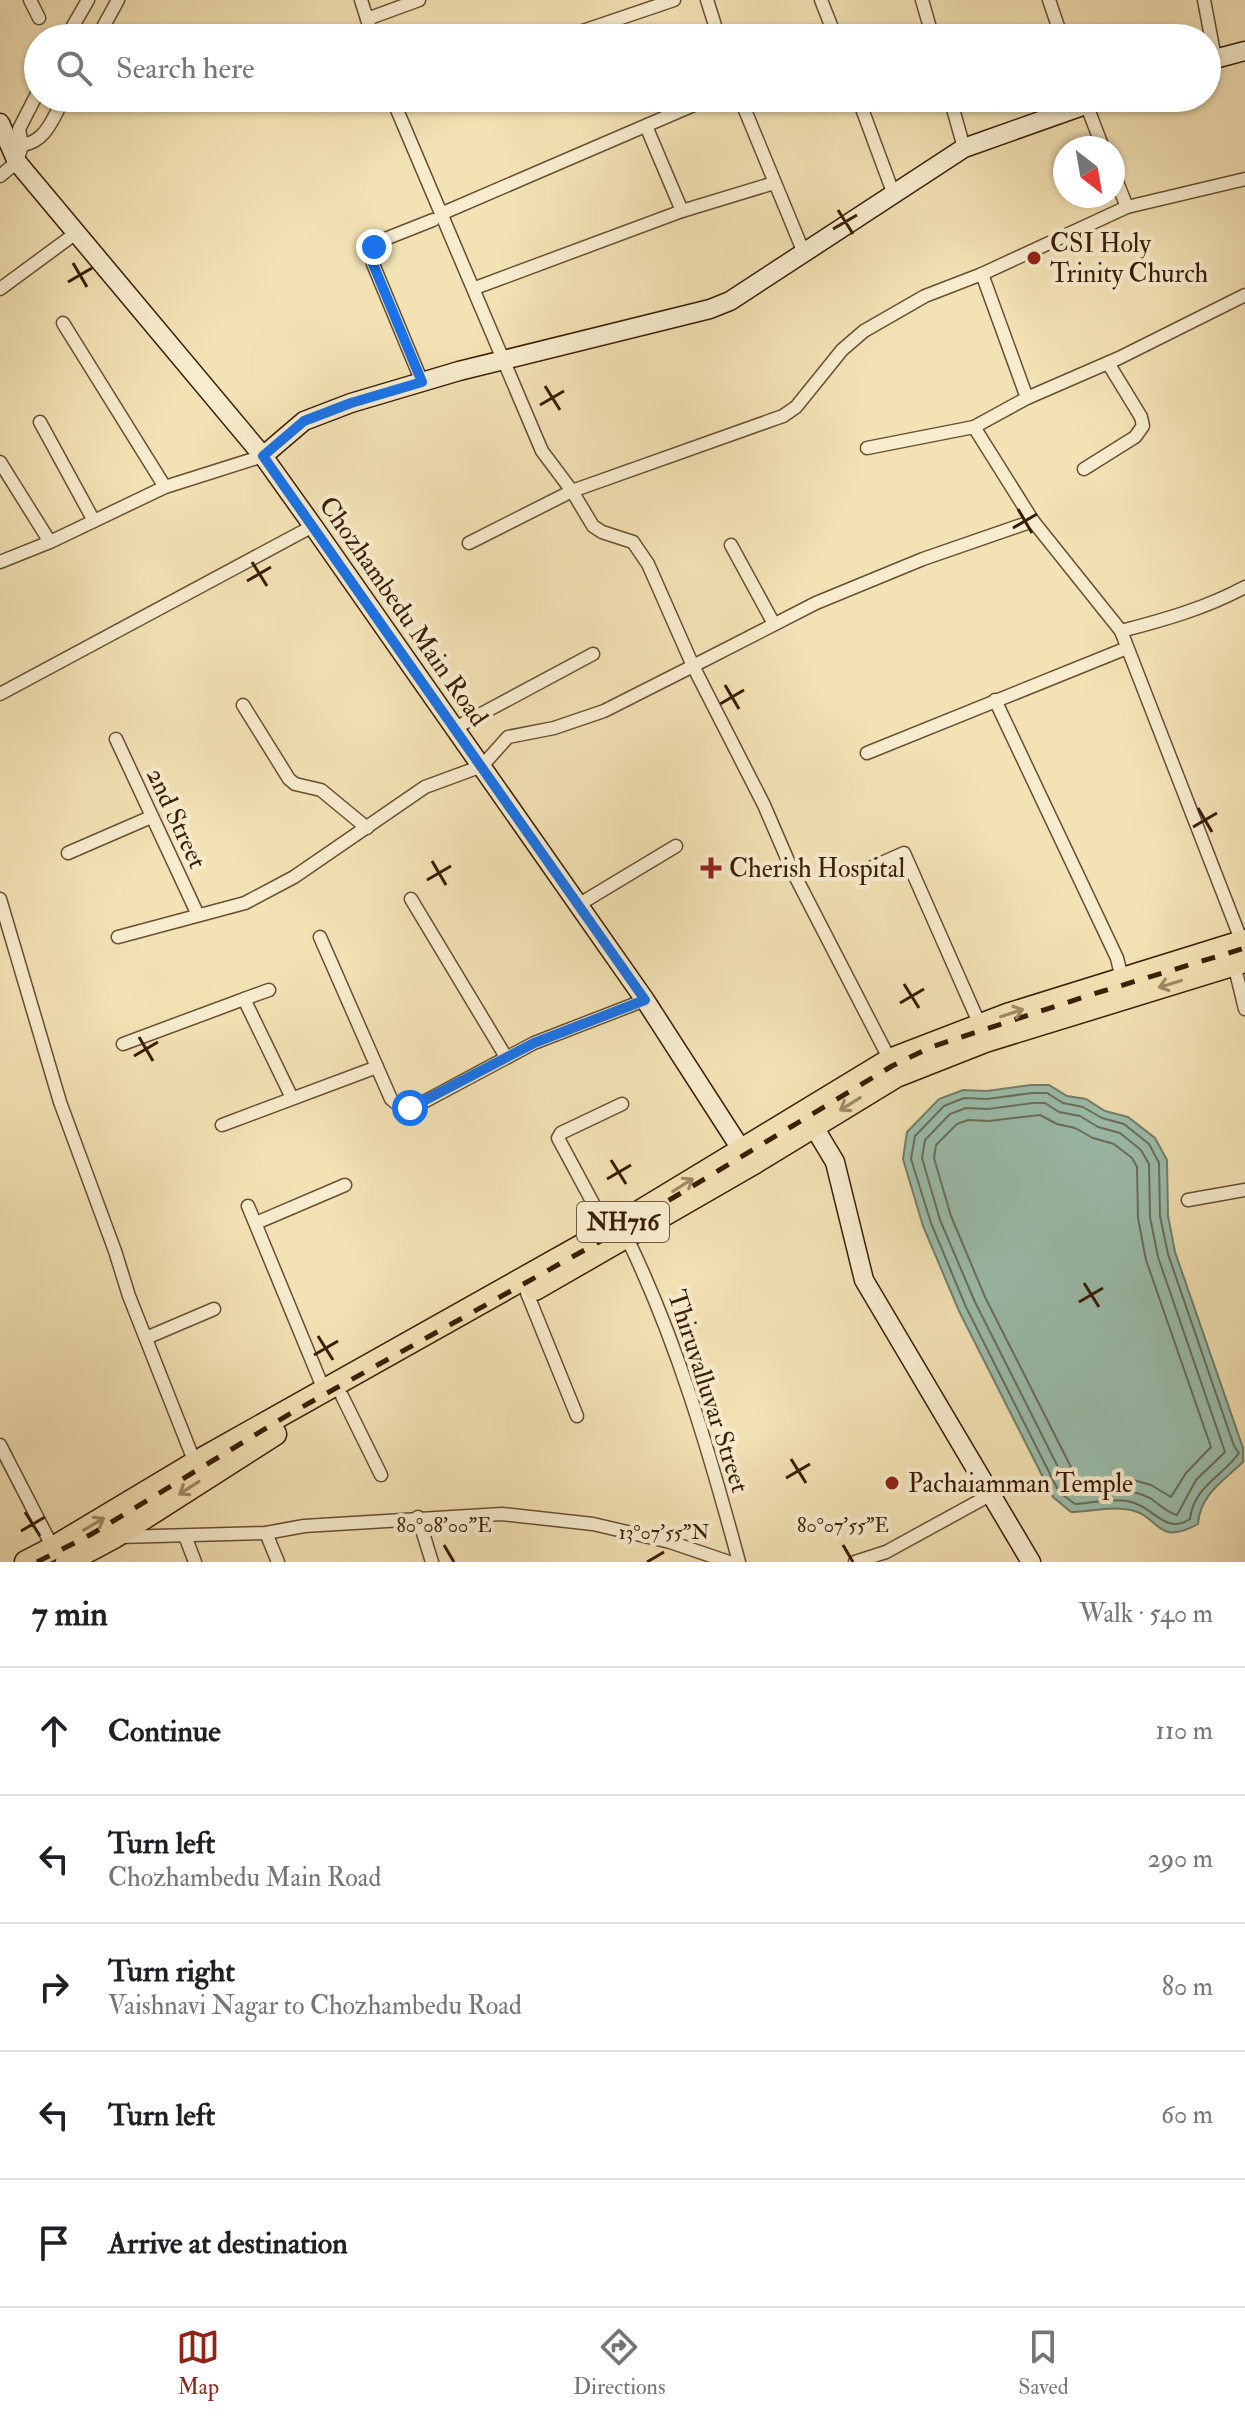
<!DOCTYPE html>
<html lang="en">
<head>
<meta charset="utf-8">
<style>
	:root { --surface:#fff; --page:#f2f2f2; --text:#202124; --muted:#757577; --line:#e0e0e0; --accent:#8f2418 }
	body { margin:0; font-family:"IM FELL Double Pica",serif; background:var(--page); color:var(--text) }
	.compass { position:absolute; left:1053px; top:136px; width:72px; height:72px; border-radius:50%; background:var(--surface); box-shadow:0 2px 6px #0004; rotate:149deg }
	.stop { position:absolute; width:24px; height:24px; margin:-18px; border:6px solid #1a73e8; border-radius:50%; background:#fff }
	.stop.end { background:#1a73e8; border-color:#fff; box-shadow:0 2px 8px #0008 }
	.list { margin:0; padding:0; list-style:none }
	h2 { display:flex; justify-content:space-between; align-items:center; height:104px; margin:0; padding:0 32px; font-size:34px }
	h2 small { font-size:26px; font-weight:400; color:var(--muted) }
	.list li { display:grid; grid-template-columns:52px 1fr auto; gap:24px; align-items:center; box-sizing:border-box; height:128px; padding:0 32px; border-top:2px solid var(--line) }
	.list b { display:block; font-size:30px; white-space:nowrap }
	.list p { margin:0; font-size:26px; white-space:nowrap; color:var(--muted) }
	.list em { font-size:26px; font-style:normal; color:var(--muted) }
	.icon { flex:none; width:44px; height:44px; fill:none; stroke:currentColor; stroke-width:2; stroke-linecap:round; stroke-linejoin:round }
	.map { position:relative; flex:none; width:1245px; height:1562px; overflow:hidden }
	.search { position:absolute; background:var(--surface); box-shadow:0 2px 6px #0004; left:24px; right:24px; top:24px; height:88px; display:flex; align-items:center; gap:20px; box-sizing:border-box; padding:0 28px; border-radius:44px; color:var(--muted); font-size:30px }
	.sheet { height:744px; background:var(--surface) }
	nav { display:flex; justify-content:space-around; align-items:center; box-sizing:border-box; height:112px; border-top:2px solid var(--line); background:var(--surface); font-size:22px; color:var(--muted) }
	nav a { display:grid; justify-items:center; gap:4px }
	nav .on { color:var(--accent) }
	.map>svg:first-child { display:block }
	.water { fill:#9bbead; stroke:#747e6a; stroke-width:2 }
	.lines { fill:none; stroke-linecap:round; stroke-linejoin:round }
	.shore { stroke:#6a6e5a; stroke-width:2 }
	.street-casing { stroke:#684e32; stroke-width:15 }
	.secondary-casing { stroke:#391d06; stroke-width:21 }
	.highway-casing { stroke:#391d06; stroke-width:25 }
	.street { stroke:#f7ecce; stroke-width:12 }
	.secondary { stroke:#f7ecce; stroke-width:18 }
	.highway { stroke:#f3e2b4; stroke-width:22 }
	.rail { stroke:#391d06; stroke-width:5; stroke-dasharray:14 14; stroke-linecap:butt }
	.oneway { stroke:#9f8966 }
	.route { stroke:#1a73e8; stroke-width:10 }
	.ticks { fill:none; stroke:#391d06; stroke-width:3 }
	.poi-dot { fill:#8f2418; stroke:#f7ecce; stroke-width:3 }
	.labels { text-anchor:middle; stroke-width:8; stroke-linejoin:round; paint-order:stroke }
	.shield { fill:#f7ecce; stroke:#725b42; stroke-width:2 }
	.shield-label { font-size:24px; font-weight:bold; fill:#391d06 }
	.poi-label { font-size:26px; fill:#391d06; stroke:#f7ecce; text-anchor:start }
	.street-label { font-size:26px; fill:#391d06; stroke:#f7ecce }
	.ticks-label { font-size:20px; text-anchor:middle; fill:#391d06; stroke:#f7ecce; stroke-width:8; stroke-linejoin:round; paint-order:stroke }
</style>
</head>
<body>
<div class="map">
<svg width="1245" height="1562" viewBox="0 0 1245 1562">
	<rect width="100%" height="100%" fill="#f3e2b4"/>
	<filter id="stains"><feTurbulence type="fractalNoise" baseFrequency=".0025" numOctaves="4"/><feColorMatrix values="0 0 0 0 .2 0 0 0 0 .09 0 0 0 0 .02 0 0 0 .5 -.17"/></filter>
	<radialGradient id="worn" r=".72"><stop offset=".6" stop-color="#630" stop-opacity="0"/><stop offset="1" stop-color="#630" stop-opacity=".3"/></radialGradient>
	<path class="water" d="M1031,1085H1049L1067,1096L1086,1099L1105,1111L1128,1117L1155,1138L1167,1160L1168,1216L1175,1252L1243,1448V1462C1223,1481 1200,1495 1198,1524C1153,1549 1161,1511 1123,1509C1107,1507 1088,1512 1071,1512L1053,1497L959,1311L923,1226L903,1159L907,1132L939,1099L963,1090L987,1091Z"/>
	<g class="lines">
		<g class="shore">
			<path d="M1032,1093H1047L1063,1103L1083,1107L1102,1118L1124,1124L1149,1144L1159,1163L1160,1216L1168,1254L1234,1446L1239,1453C1222,1477 1194,1486 1190,1519C1165,1536 1153,1505 1127,1501C1111,1498 1091,1503 1075,1504L1059,1492L966,1307L931,1223L911,1159L915,1136L944,1106L964,1098L987,1099Z"/>
			<path d="M1033,1103H1045L1059,1112L1080,1116L1098,1127L1120,1133L1141,1150L1149,1164L1150,1217L1158,1257L1225,1452L1196,1480L1177,1515C1167,1513 1159,1504 1150,1498C1127,1486 1102,1493 1078,1494L1067,1485L975,1302L940,1220L922,1158L925,1140L950,1114L966,1108L988,1109Z"/>
			<polygon points="1040,1115 1057,1124 1075,1128 1093,1138 1114,1144 1132,1158 1137,1167 1138,1218 1146,1260 1211,1447 1186,1473 1171,1497 1151,1485 1130,1479 1083,1482 1076,1477 985,1297 951,1216 934,1158 936,1145 957,1124 968,1120 989,1121"/>
		</g>
		<g class="street-casing">
			<g id="street">
				<polyline points="30,0 39,18"/>
				<polyline points="361,0 373,38"/>
				<polyline points="707,0 719,38"/>
				<polyline points="821,0 836,38"/>
				<polyline points="922,0 933,38"/>
				<polyline points="1049,0 1062,38"/>
				<polyline points="1204,0 1215,58"/>
				<polyline points="367,19 419,0"/>
				<polyline points="66,38 88,0"/>
				<polyline points="97,38 118,0"/>
				<polyline points="562,38 674,0"/>
				<polyline points="988,38 1004,32"/>
				<polyline points="740,98 804,253"/>
				<polyline points="858,98 894,195"/>
				<polyline points="950,98 964,148"/>
				<polyline points="1085,101 1103,148"/>
				<polyline points="646,126 682,211"/>
				<path d="M22,145C46,142 53,118 64,98"/>
				<polyline points="1113,172 1127,207"/>
				<polyline points="0,176 17,162 22,145 19,129 38,92"/>
				<polyline points="443,213 710,98"/>
				<polyline points="982,274 1027,398"/>
				<polyline points="475,288 682,211 774,183"/>
				<polyline points="0,289 76,233"/>
				<polyline points="63,323 165,487"/>
				<polyline points="422,382 373,264 374,247 380,241 433,220"/>
				<polyline points="40,422 94,521"/>
				<polyline points="867,448 974,427"/>
				<polyline points="0,462 50,542"/>
				<polyline points="1084,469 1135,437 1143,426 1141,417 1108,363"/>
				<polyline points="1033,521 974,427 1027,398 1119,358 1245,295"/>
				<polyline points="469,543 572,491 783,416 796,407 842,350 864,331 925,296 982,274 1127,207 1245,179"/>
				<polyline points="731,545 774,624"/>
				<polyline points="0,562 50,542 165,487 263,456"/>
				<path d="M1121,631C1164,620 1206,608 1245,587"/>
				<polyline points="0,694 313,526"/>
				<polyline points="995,700 1117,958 1122,979"/>
				<polyline points="243,705 289,779 295,784 321,790 367,828"/>
				<polyline points="455,728 593,654"/>
				<polyline points="116,739 198,915"/>
				<polyline points="867,753 1127,648"/>
				<polyline points="68,853 151,817"/>
				<polyline points="861,872 904,853 980,1025"/>
				<polyline points="0,899 60,1102 115,1251 129,1296 195,1463"/>
				<polyline points="411,899 506,1057"/>
				<polyline points="578,905 676,846"/>
				<polyline points="118,937 245,903 294,877 425,787 482,766 508,737 554,728 604,711 693,666 648,564 633,542 602,532 593,526 572,491 542,451 392,98"/>
				<path d="M320,937L391,1099C400,1107 406,1109 418,1105L534,1043L645,1000"/>
				<polyline points="1234,964 1245,1009"/>
				<polyline points="244,999 269,990"/>
				<polyline points="123,1044 244,999 292,1098"/>
				<polyline points="890,1060 792,870 764,805 693,666 816,603 923,559 1033,521 1121,631 1242,942"/>
				<polyline points="222,1125 377,1067"/>
				<polyline points="1188,1200 1245,1190"/>
				<polyline points="248,1206 324,1390"/>
				<polyline points="256,1223 345,1185"/>
				<polyline points="608,1231 558,1138 561,1133 622,1104"/>
				<path d="M627,1238C677,1341 709,1451 739,1562"/>
				<polyline points="527,1293 577,1416"/>
				<polyline points="146,1338 214,1309"/>
				<polyline points="342,1396 381,1475"/>
				<polyline points="0,1445 53,1548"/>
				<polyline points="418,1517 432,1562"/>
				<polyline points="266,1533 278,1562"/>
				<polyline points="185,1536 195,1562"/>
				<polyline points="119,1537 266,1533 304,1526 502,1514 593,1524 670,1542 729,1562"/>
				<polyline points="855,1562 886,1552 990,1495"/>
			</g>
		</g>
		<g class="secondary-casing">
			<g id="secondary">
				<polyline points="1207,61 1245,51"/>
				<polyline points="0,123 17,162 263,456 313,526 645,1000 741,1149"/>
				<polyline points="263,456 304,421 351,403 459,371 710,309 730,301 964,148 1105,98"/>
				<polyline points="808,1117 835,1162 864,1280 1031,1562"/>
			</g>
		</g>
		<g class="highway-casing">
			<g id="highway">
				<polyline points="535,1289 752,1164 896,1076 985,1041 1245,961"/>
				<polyline points="26,1562 53,1548 195,1463 608,1231 890,1060 1007,1015 1245,941"/>
				<polyline points="67,1562 114,1537 275,1434"/>
			</g>
		</g>
		<use href="#street" class="street"/>
		<use href="#secondary" class="secondary"/>
		<use href="#highway" class="highway"/>
		<polyline class="rail" points="37,1562 90,1535 293,1412 608,1237 892,1066 931,1047 1090,995 1245,948"/>
	</g>
	<defs><path id="oneway-shaft" d="M-6 0H5M1.5-3L5.5 0L1.5 3" fill="none" stroke-width="1.6" stroke-linecap="round" stroke-linejoin="round" transform="scale(2)"/></defs>
	<g class="oneway">
		<use href="#oneway-shaft" transform="translate(1170 984) rotate(163)"/>
		<use href="#oneway-shaft" transform="translate(1012 1013) rotate(-18)"/>
		<use href="#oneway-shaft" transform="translate(850 1104) rotate(148)"/>
		<use href="#oneway-shaft" transform="translate(683 1185) rotate(-32)"/>
		<use href="#oneway-shaft" transform="translate(189 1488) rotate(147)"/>
		<use href="#oneway-shaft" transform="translate(94 1524) rotate(-31)"/>
	</g>
	<g class="lines">
		<polyline class="route" points="374,247 373,264 422,382 351,403 304,421 263,456 645,1000 534,1043 410,1108"/>
	</g>
	<path class="ticks" d="M838,210L853,234M833,229L857,215M73,263L87,287M68,282L92,268M545,386L560,410M540,405L564,391M1018,509L1032,533M1013,528L1037,514M252,562L267,586M247,581L271,567M725,685L739,709M720,704L744,690M1198,808L1212,832M1193,827L1217,813M432,861L446,885M427,880L451,866M904,984L919,1008M900,1003L924,989M139,1037L153,1061M134,1056L158,1042M611,1160L626,1184M607,1179L631,1165M1084,1283L1099,1307M1079,1302L1103,1288M318,1336L333,1360M314,1355L338,1341M791,1459L806,1483M786,1478L810,1464M25,1512L40,1536M21,1531L45,1517M444,1545L454,1562M843,1545L853,1562M647,1562L664,1552"/>
	<g class="poi-dot">
		<circle cx="1034" cy="258" r="8"/>
		<path d="M707 856h8v8h8v8h-8v8h-8v-8h-8v-8h8z"/>
		<circle cx="892" cy="1483" r="8"/>
	</g>
	<g class="labels">
		<rect class="shield" x="577" y="1202" width="92" height="40" rx="6"/>
		<g class="shield-label">
			<text x="623" y="1230">NH716</text>
		</g>
		<g class="poi-label">
			<text x="1050" y="252">CSI Holy<tspan x="1050" dy="30">Trinity Church</tspan></text>
			<text x="729" y="877">Cherish Hospital</text>
			<text x="908" y="1492">Pachaiamman Temple</text>
		</g>
		<g class="street-label">
			<text transform="translate(404 611) rotate(55)" y="9">Chozhambedu Main Road</text>
			<text transform="translate(177 818) rotate(65)" y="9">2nd Street</text>
			<text transform="translate(709 1391) rotate(72)" y="9">Thiruvalluvar Street</text>
		</g>
	</g>
	<g class="ticks-label">
		<text x="444" y="1532">80°08'00"E</text>
		<text x="843" y="1532">80°07'55"E</text>
		<text x="664" y="1539">13°07'55"N</text>
	</g>
	<rect width="100%" height="100%" filter="url(#stains)"/>
	<rect width="100%" height="100%" fill="url(#worn)"/>
</svg>
<svg class="compass" viewBox="-18 -18 36 36"><path d="M0-13l5 13h-10z" fill="#e53935"/><path d="M0 13l5-13h-10z" fill="#757577"/></svg>
<div class="stop" style="left:410px;top:1108px"></div>
<div class="stop end" style="left:374px;top:247px"></div>
<div class="search"><svg class="icon" aria-label="search" viewBox="0 0 24 24"><circle cx="10" cy="10" r="6"/><path d="M15 15l6 6"/></svg>Search here</div>
</div>
<section class="sheet">
<h2>7 min<small>Walk · 540 m</small></h2>
<ul class="list">
<li><svg class="icon" aria-label="ahead" viewBox="0 0 24 24"><path d="M12 20V5M6 11l6-6 6 6"/></svg><div><b>Continue</b></div><em>110 m</em></li>
<li><svg class="icon" aria-label="left" viewBox="0 0 24 24"><path d="M17 20v-9H6M10 6l-5 5 5 5"/></svg><div><b>Turn left</b><p>Chozhambedu Main Road</p></div><em>290 m</em></li>
<li><svg class="icon" aria-label="right" viewBox="0 0 24 24"><path d="M7 20v-9h11M14 6l5 5-5 5"/></svg><div><b>Turn right</b><p>Vaishnavi Nagar to Chozhambedu Road</p></div><em>80 m</em></li>
<li><svg class="icon" aria-label="left" viewBox="0 0 24 24"><path d="M17 20v-9H6M10 6l-5 5 5 5"/></svg><div><b>Turn left</b></div><em>60 m</em></li>
<li><svg class="icon" aria-label="arrive" viewBox="0 0 24 24"><path d="M6 21V4h12l-3 4 3 4H6"/></svg><div><b>Arrive at destination</b></div></li>
</ul>
</section>
<nav>
<a class="on"><svg class="icon" aria-label="map" viewBox="0 0 24 24"><path d="M3 6l6-2 6 2 6-2v14l-6 2-6-2-6 2zM9 4v14M15 6v14"/></svg>Map</a>
<a><svg class="icon" aria-label="directions" viewBox="0 0 24 24"><path d="M12 3l9 9-9 9-9-9zM9 14v-3h6M13 9l2 2-2 2"/></svg>Directions</a>
<a><svg class="icon" aria-label="saved" viewBox="0 0 24 24"><path d="M7 4h10v16l-5-4-5 4z"/></svg>Saved</a>
</nav>
</body>
</html>
